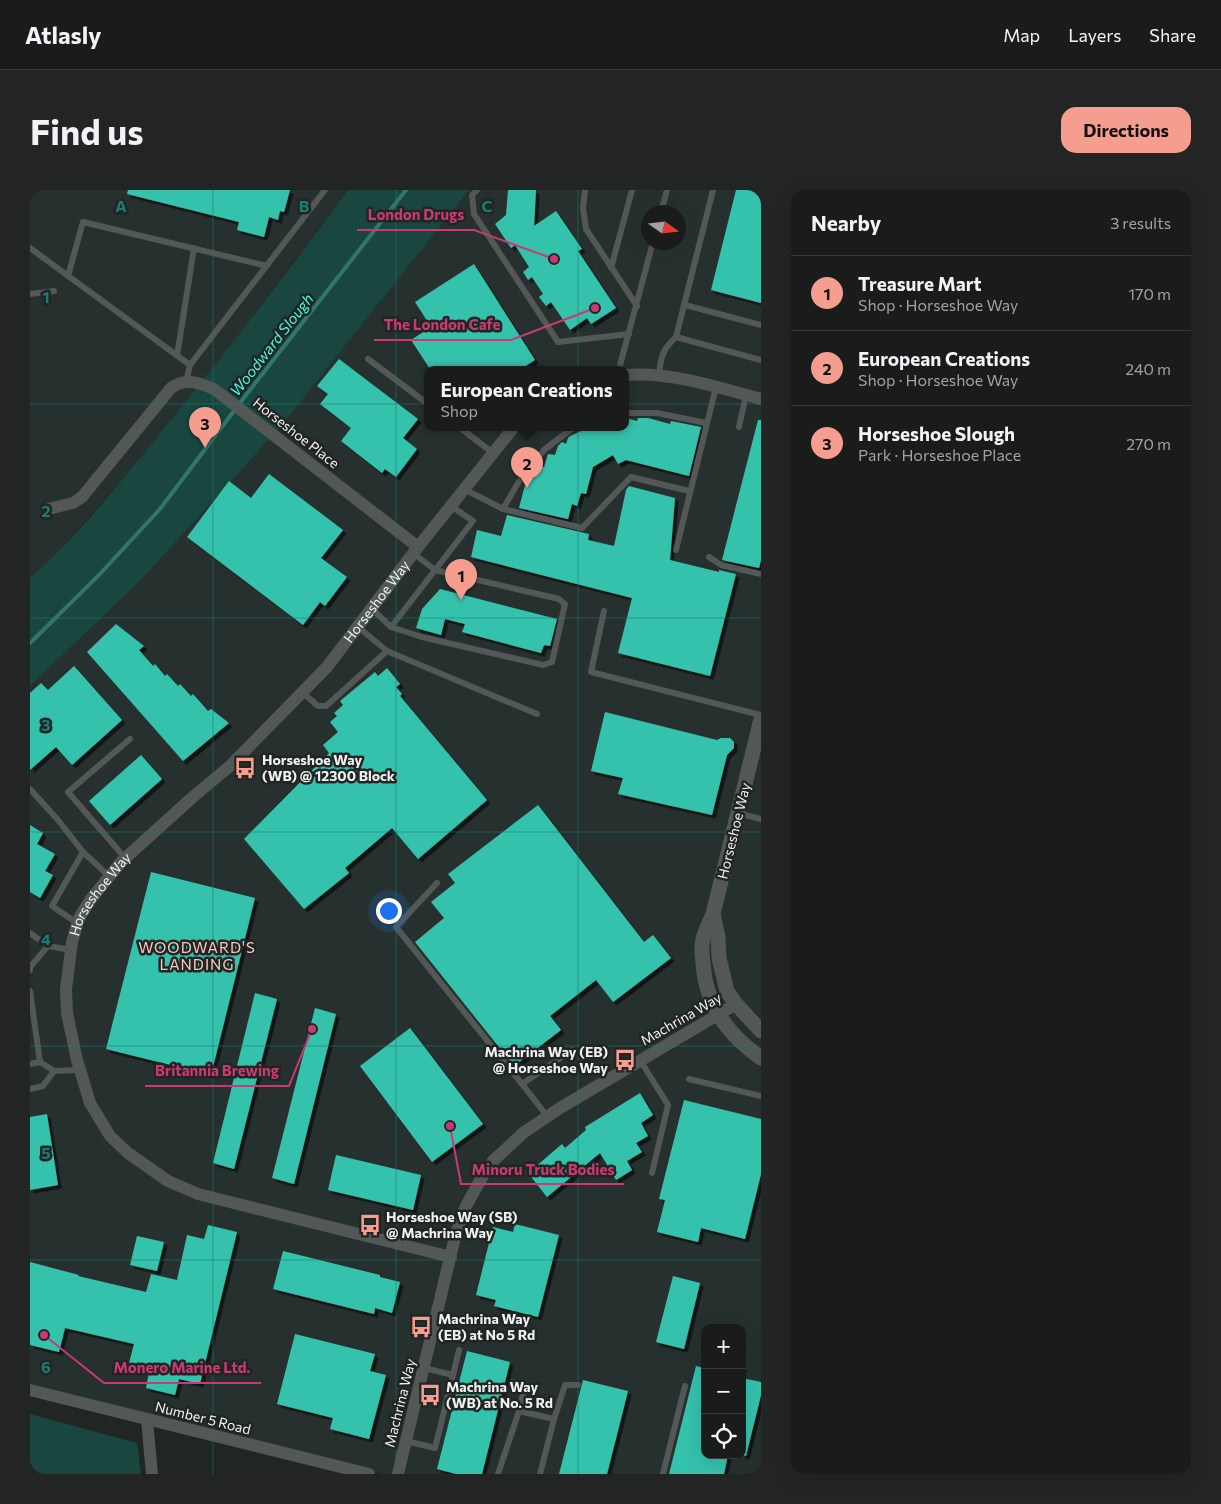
<!DOCTYPE html>
<html lang="en">
<head>
<meta charset="utf-8">
<style>
	:root { --surface:#191c1b; --page:#222524; --text:#f1f3f6; --muted:#9fa1a3; --line:#373a3a; --accent:#f59d8e }
	body { margin:0; font-family:Commissioner,sans-serif; background:var(--page); color:var(--text) }
	.controls { position:absolute; right:15px; bottom:15px; display:grid; overflow:hidden; border-radius:10px; box-shadow:0 5px 20px #0002 }
	.controls button { width:45px; height:45px; display:grid; place-items:center; padding:0; border:0; border-bottom:1px solid var(--line); background:var(--surface); color:var(--text); font:25px sans-serif }
	.compass { position:absolute; left:611px; top:15px; width:45px; height:45px; border-radius:50%; background:var(--surface); box-shadow:0 5px 20px #0002; rotate:104deg }
	.you { position:absolute; left:358px; top:720px; width:18px; height:18px; margin:-12px; border:4px solid #fff; border-radius:50%; background:#1a73e8; box-shadow:0 0 0 8px #1a73e833 }
	.badge { display:grid; place-items:center; width:32px; height:32px; border-radius:50%; background:var(--accent); color:#111; font-size:16px; font-weight:700 }
	.pin { position:absolute; translate:-50% -41px; filter:drop-shadow(0 1px 2px #0008) }
	.pin::after { content:''; position:absolute; top:26px; width:18px; height:15px; background:inherit; clip-path:polygon(0 0,100% 0,50% 100%) }
	.popup { position:absolute; left:394px; top:176px; width:205px; height:65px; box-sizing:border-box; display:grid; place-content:center; border-radius:10px; background:var(--surface); filter:drop-shadow(0 1px 4px #0005); font-size:16px; white-space:nowrap; color:var(--muted) }
	.popup b { font-size:19px; color:var(--text) }
	.popup::after { content:''; position:absolute; left:50%; top:100%; margin-left:-10px; border:10px solid transparent; border-top-color:var(--surface) }
	.list { margin:0; padding:0; list-style:none }
	h2 { display:flex; justify-content:space-between; align-items:center; height:65px; margin:0; padding:0 20px; font-size:21px }
	h2 small { font-size:16px; font-weight:400; color:var(--muted) }
	.list li { display:grid; grid-template-columns:32px 1fr auto; gap:15px; align-items:center; box-sizing:border-box; height:75px; padding:0 20px; border-top:1px solid var(--line) }
	.list b { display:block; font-size:19px; white-space:nowrap }
	.list p { margin:0; font-size:16px; white-space:nowrap; color:var(--muted) }
	.list em { font-size:16px; font-style:normal; color:var(--muted) }
	.icon { flex:none; width:28px; height:28px; fill:none; stroke:currentColor; stroke-width:2; stroke-linecap:round; stroke-linejoin:round }
	.map { position:relative; flex:none; width:731px; height:1284px; overflow:hidden; border-radius:15px }
	header { display:flex; align-items:center; gap:30px; box-sizing:border-box; height:70px; padding:0 25px; background:var(--surface); border-bottom:1px solid var(--line) }
	header strong { font-size:24px }
	nav { display:flex; gap:28px; margin-inline-start:auto; font-size:18px }
	.intro { display:flex; align-items:center; justify-content:space-between; box-sizing:border-box; height:120px; padding:0 30px }
	h1 { margin:0; font-size:35px }
	.button { padding:12px 22px; border-radius:15px; background:var(--accent); color:#111; font-size:18px; font-weight:700 }
	main { display:flex; gap:30px; padding:0 30px }
	aside { flex:1; background:var(--surface); border-radius:15px; box-shadow:0 5px 20px #0002 }
	.map>svg:first-child { display:block }
	.built { fill:#26312f; fill-rule:evenodd }
	.green { fill:#19463e }
	.lines { fill:none; stroke-linecap:round; stroke-linejoin:round }
	.stream { stroke:#32766b; stroke-width:4 }
	.building { fill:#36c2ad; filter:url(#shadow) }
	.service { stroke:#535756; stroke-width:6 }
	.minor { stroke:#535756; stroke-width:12 }
	.tertiary { stroke:#535756; stroke-width:15 }
	.grid { fill:none; stroke:#1a7c75; stroke-width:1; stroke-opacity:0.55 }
	.labels { text-anchor:middle; stroke-width:5; stroke-linejoin:round; paint-order:stroke }
	.street-label { font-size:14px; fill:#eff2f1; stroke:#212524 }
	.poi-label { font-size:14px; font-weight:bold; fill:#eff2f1; stroke:#212524; text-anchor:start }
	.water-label { font-size:15px; font-style:italic; fill:#42fee2; stroke:#212524 }
	.neighbourhood-label { font-size:15px; letter-spacing:1px; fill:#fcc9bf; stroke:#212524 }
	.grid-label { font-size:16px; text-anchor:middle; font-weight:bold; fill:#1a7c75; stroke:#212524; stroke-width:5; stroke-linejoin:round; paint-order:stroke }
	.leader { fill:none; stroke:#c93972; stroke-width:2 }
	.callout-dot { fill:#c93972; stroke:#212524; stroke-width:2 }
	.callout-label { font-size:15px; text-anchor:middle; font-weight:bold; fill:#c93972; stroke:#212524; stroke-width:5; stroke-linejoin:round; paint-order:stroke }
</style>
</head>
<body>
<header>
<strong>Atlasly</strong>
<nav><a>Map</a><a>Layers</a><a>Share</a></nav>
</header>
<div class="intro"><h1>Find us</h1><a class="button">Directions</a></div>
<main>
<div class="map">
<svg width="731" height="1284" viewBox="0 0 731 1284">
	<defs>
		<filter id="shadow"><feDropShadow dx="3.5" dy="3.5" stdDeviation="0" flood-color="#0009"/></filter>
	</defs>
	<rect width="100%" height="100%" fill="#212524"/>
	<g class="built">
		<polygon points="0,0 318,0 183,179 99,281 22,369 0,388"/>
		<path d="M439,0H731V1284H354L0,1195V496L111,390L253,234ZM618,22H648V52H618ZM398,179H596V237H398ZM675,1138H712V1265H675Z"/>
	</g>
	<g class="green">
		<path d="M318,0H439L253,234L111,390L0,496V388C44,350 85,298 122,253C190,170 255,86 318,0Z"/>
		<polygon points="0,1224 107,1253 111,1284 0,1284"/>
	</g>
	<g class="lines">
		<polyline class="stream" points="0,453 69,385 130,319 216,205 376,0"/>
	</g>
	<g class="building">
		<polygon points="98,0 260,0 254,22 250,21 248,30 239,27 234,47 207,40 209,32 97,4"/>
		<polygon points="478,0 506,0 504,36 526,21 552,59 548,61 586,118 561,134 557,128 540,140 521,112 516,116 509,107 513,104 502,87 498,90 493,82 499,77 485,55 481,58 465,34 476,25"/>
		<polygon points="706,0 731,0 731,113 681,100"/>
		<polygon points="444,74 505,170 491,179 400,179 381,150 401,137 385,112"/>
		<polygon points="309,169 388,229 373,248 387,259 366,287 355,279 352,283 311,251 321,238 290,214 298,204 287,196"/>
		<polygon points="596,228 607,231 608,228 618,228 640,234 641,231 671,237 659,286 596,270 588,274 583,265 563,277 556,304 551,303 547,316 542,314 538,329 489,318 496,291 499,287 503,289 508,276 514,277 518,264 525,265 528,256 532,252 536,254 538,248 540,246 560,237 596,237"/>
		<polygon points="728,230 731,230 731,370 729,378 692,370"/>
		<polygon points="239,284 313,340 291,368 317,387 295,416 290,412 273,435 157,347 199,291 221,308"/>
		<polygon points="599,296 645,308 640,370 689,382 689,380 706,384 680,486 588,463 602,408 441,367 447,340 471,346 477,325 559,344 558,350 584,356 596,300"/>
		<polygon points="410,399 527,429 520,456 514,455 511,463 432,442 435,434 415,429 411,445 386,438 392,419"/>
		<polygon points="86,434 114,456 109,460 123,476 125,474 135,486 137,484 148,496 150,494 161,506 163,504 178,521 181,519 199,533 153,571 57,462"/>
		<polygon points="44,476 92,530 42,575 26,557 0,580 0,503 11,493 18,500"/>
		<polygon points="357,478 370,494 366,497 372,504 370,506 457,610 388,669 362,638 315,678 319,683 274,719 214,649 299,563 293,555 308,542 300,532 307,526 304,523 313,515 310,511 345,482 348,486"/>
		<polygon points="575,522 687,550 691,548 700,548 704,552 704,558 697,565 682,625 588,604 593,588 561,581"/>
		<polygon points="111,565 132,589 80,635 59,611"/>
		<polygon points="508,615 614,752 623,745 641,768 583,812 566,790 520,826 531,840 484,876 385,752 414,728 401,712 425,693 418,684"/>
		<polygon points="0,635 13,643 7,654 25,664 15,681 23,685 10,708 0,702"/>
		<polygon points="121,682 225,708 181,885 76,859"/>
		<polygon points="225,803 247,809 204,979 183,973"/>
		<polygon points="285,818 306,824 264,994 242,988"/>
		<polygon points="380,838 453,934 402,972 330,876"/>
		<polygon points="610,903 623,925 611,933 618,946 606,953 612,962 597,971 602,980 586,990 570,963 517,1007 498,983 532,954 535,958 556,940 555,937"/>
		<polygon points="654,910 731,929 731,984 715,1049 671,1038 668,1052 627,1042 635,1010 629,1009"/>
		<polygon points="17,924 28,995 0,1000 0,927"/>
		<polygon points="306,965 391,985 383,1020 298,1000"/>
		<polygon points="485,1034 529,1045 508,1127 464,1116 466,1110 446,1105 463,1037 483,1042"/>
		<polygon points="178,1035 207,1042 170,1194 149,1189 145,1205 116,1198 119,1182 98,1177 104,1154 35,1138 29,1162 0,1155 0,1072 49,1085 48,1086 116,1102 121,1084 147,1090 157,1045 174,1049"/>
		<polygon points="107,1046 134,1052 127,1081 100,1075"/>
		<polygon points="253,1061 350,1085 350,1087 370,1092 362,1123 345,1118 344,1124 243,1099"/>
		<polygon points="643,1086 670,1093 654,1159 626,1152"/>
		<polygon points="265,1144 345,1164 340,1181 356,1185 339,1249 300,1239 303,1228 247,1214"/>
		<polygon points="437,1161 480,1172 452,1284 426,1284 407,1279"/>
		<polygon points="666,1176 675,1178 675,1265 698,1265 694,1284 639,1284"/>
		<polygon points="712,1188 731,1192 731,1205 716,1266 712,1265"/>
		<polygon points="553,1190 598,1201 577,1284 529,1284"/>
	</g>
	<g class="lines">
		<g class="service">
			<polyline points="447,0 442,5 444,24 528,152 599,144"/>
			<polyline points="555,0 553,18 556,39 607,116"/>
			<polyline points="631,22 637,0"/>
			<polyline points="0,58 160,175"/>
			<polyline points="581,78 602,0"/>
			<polyline points="38,86 53,32 237,76"/>
			<polyline points="0,104 24,101"/>
			<polyline points="655,115 731,135"/>
			<polyline points="646,147 731,170"/>
			<polyline points="147,166 164,58"/>
			<polyline points="338,169 398,214"/>
			<polyline points="589,179 623,52"/>
			<path d="M629,185C631,166 632,160 646,147L683,0"/>
			<polyline points="156,192 160,175 295,0"/>
			<polyline points="596,223 627,223 676,233"/>
			<polyline points="429,237 463,263"/>
			<polyline points="709,237 716,205"/>
			<polyline points="434,299 473,319 552,338 601,287 659,301"/>
			<polyline points="473,319 488,293 514,260 544,237"/>
			<polyline points="646,360 686,197"/>
			<polyline points="679,367 691,375 731,384"/>
			<polyline points="341,418 361,437 392,447 513,475 522,472 535,414 529,409 405,380 383,363"/>
			<polyline points="574,421 561,482 731,525"/>
			<polyline points="327,436 357,461 507,524"/>
			<polyline points="361,437 443,331 421,316"/>
			<polyline points="272,502 288,516 296,516 357,461"/>
			<polyline points="0,599 28,630 53,662"/>
			<polyline points="708,623 731,629"/>
			<polyline points="95,668 38,602 100,549"/>
			<polyline points="407,693 366,737 492,894"/>
			<polyline points="47,733 22,716 53,662 79,686"/>
			<polyline points="0,743 18,756"/>
			<polyline points="0,780 0,777 18,756 41,760"/>
			<polyline points="0,801 10,872 24,881 49,880"/>
			<polyline points="610,870 638,915 622,983"/>
			<polyline points="0,874 10,872"/>
			<polyline points="659,889 731,906"/>
			<polyline points="0,899 13,896 24,881"/>
			<polyline points="517,926 492,894 542,860"/>
			<polyline points="394,1178 423,1185 429,1160"/>
			<polyline points="482,1192 495,1195 489,1221 524,1229 510,1284"/>
			<polyline points="524,1229 535,1195 548,1195"/>
			<polyline points="376,1251 405,1258 423,1185"/>
			<polyline points="468,1284 489,1221"/>
			<polyline points="633,1284 655,1196"/>
		</g>
		<g class="minor">
			<path d="M596,185C642,182 687,197 731,209"/>
			<path d="M18,319L43,313L52,307L141,198C155,187 170,193 184,199L388,357"/>
			<path id="s1" d="M421,1067L168,1004L138,991L98,963L80,946L60,913L47,870L37,823L36,799L42,752L49,728L61,709L92,671L164,606L200,576L297,477L388,357L484,237"/>
			<polyline points="0,1200 339,1284"/>
			<polyline points="117,1230 122,1284"/>
			<polyline points="368,1284 426,1043 436,1016 451,989 463,971 493,943 530,918 706,814"/>
		</g>
		<g class="tertiary">
			<path d="M731,529L683,724C680,732 675,740 673,749C671,756 672,765 673,772C675,814 698,845 731,868"/>
			<polyline points="683,724 688,747 689,768 697,801 706,814 731,841"/>
		</g>
	</g>
	<path class="grid" d="M183,0V1284M366,0V1284M548,0V1284M0,214H731M0,428H731M0,642H731M0,856H731M0,1070H731"/>
	<defs>
		<g id="bus-bare" transform="scale(1.725)"><path d="M-5-6H5V4H4V6H2V4H-2V6H-4V4H-5ZM-3.5-4V0h7V-4ZM-3.5 1.2v1.5H-2V1.2ZM2 1.2v1.5H3.5V1.2Z" fill="#f59d8e" stroke="#212524" stroke-width="2.5" paint-order="stroke"/></g>
	</defs>
	<g fill-rule="evenodd">
		<use href="#bus-bare" x="215" y="578"/>
		<use href="#bus-bare" x="595" y="870"/>
		<use href="#bus-bare" x="340" y="1035"/>
		<use href="#bus-bare" x="391" y="1137"/>
		<use href="#bus-bare" x="400" y="1205"/>
	</g>
	<g class="labels">
		<g class="street-label">
			<text transform="translate(266 243) rotate(38)" y="5">Horseshoe Place</text>
			<text dy="5" stroke="none"><textPath href="#s1" startOffset="1031">Horseshoe Way</textPath></text>
			<text transform="translate(704 641) rotate(-76)" y="5">Horseshoe Way</text>
			<text dy="5" stroke="none"><textPath href="#s1" startOffset="626">Horseshoe Way</textPath></text>
			<text transform="translate(651 829) rotate(-30)" y="5">Machrina Way</text>
			<text transform="translate(370 1213) rotate(-76)" y="5">Machrina Way</text>
			<text transform="translate(173 1228) rotate(14)" y="5">Number 5 Road</text>
		</g>
		<g class="poi-label">
			<text x="232" y="575">Horseshoe Way<tspan x="232" dy="16">(WB) @ 12300 Block</tspan></text>
			<text x="578" y="867" text-anchor="end">Machrina Way (EB)<tspan x="578" dy="16">@ Horseshoe Way</tspan></text>
			<text x="356" y="1032">Horseshoe Way (SB)<tspan x="356" dy="16">@ Machrina Way</tspan></text>
			<text x="408" y="1134">Machrina Way<tspan x="408" dy="16">(EB) at No 5 Rd</tspan></text>
			<text x="416" y="1202">Machrina Way<tspan x="416" dy="16">(WB) at No. 5 Rd</tspan></text>
		</g>
		<g class="water-label">
			<text transform="translate(242 155) rotate(-52)" y="5">Woodward Slough</text>
		</g>
		<g class="neighbourhood-label">
			<text x="167" y="763">WOODWARD'S<tspan x="167" dy="17">LANDING</tspan></text>
		</g>
	</g>
	<g class="grid-label">
		<text x="91" y="22">A</text>
		<text x="274" y="22">B</text>
		<text x="457" y="22">C</text>
		<text x="16" y="113">1</text>
		<text x="16" y="327">2</text>
		<text x="16" y="541">3</text>
		<text x="16" y="755">4</text>
		<text x="16" y="969">5</text>
		<text x="16" y="1183">6</text>
	</g>
	<path class="leader" d="M524 69L444 40H327M565 118L481 150H344M282 839L259 896H115M420 936L431 994H594M14 1145L74 1193H231"/>
	<g class="callout-dot">
		<circle cx="524" cy="69" r="5"/>
		<circle cx="565" cy="118" r="5"/>
		<circle cx="282" cy="839" r="5"/>
		<circle cx="420" cy="936" r="5"/>
		<circle cx="14" cy="1145" r="5"/>
	</g>
	<g class="callout-label">
		<text x="386" y="30">London Drugs</text>
		<text x="412" y="140">The London Cafe</text>
		<text x="187" y="886">Britannia Brewing</text>
		<text x="513" y="985">Minoru Truck Bodies</text>
		<text x="152" y="1183">Monero Marine Ltd.</text>
	</g>
</svg>
<div class="controls">
<button>+</button>
<button>−</button>
<button><svg class="icon" aria-label="locate" viewBox="0 0 24 24"><circle cx="12" cy="12" r="6"/><path d="M12 2v4M12 18v4M2 12h4M18 12h4"/></svg></button>
</div>
<svg class="compass" viewBox="-18 -18 36 36"><path d="M0-13l5 13h-10z" fill="#e53935"/><path d="M0 13l5-13h-10z" fill="#9fa1a3"/></svg>
<div class="you"></div>
<div class="pin badge" style="left:431px;top:410px">1</div>
<div class="pin badge" style="left:497px;top:298px">2</div>
<div class="popup"><b>European Creations</b>Shop</div>
<div class="pin badge" style="left:175px;top:258px">3</div>
</div>
<aside>
<h2>Nearby<small>3 results</small></h2>
<ul class="list">
<li><span class="badge">1</span><div><b>Treasure Mart</b><p>Shop · Horseshoe Way</p></div><em>170 m</em></li>
<li><span class="badge">2</span><div><b>European Creations</b><p>Shop · Horseshoe Way</p></div><em>240 m</em></li>
<li><span class="badge">3</span><div><b>Horseshoe Slough</b><p>Park · Horseshoe Place</p></div><em>270 m</em></li>
</ul>
</aside>
</main>
</body>
</html>
